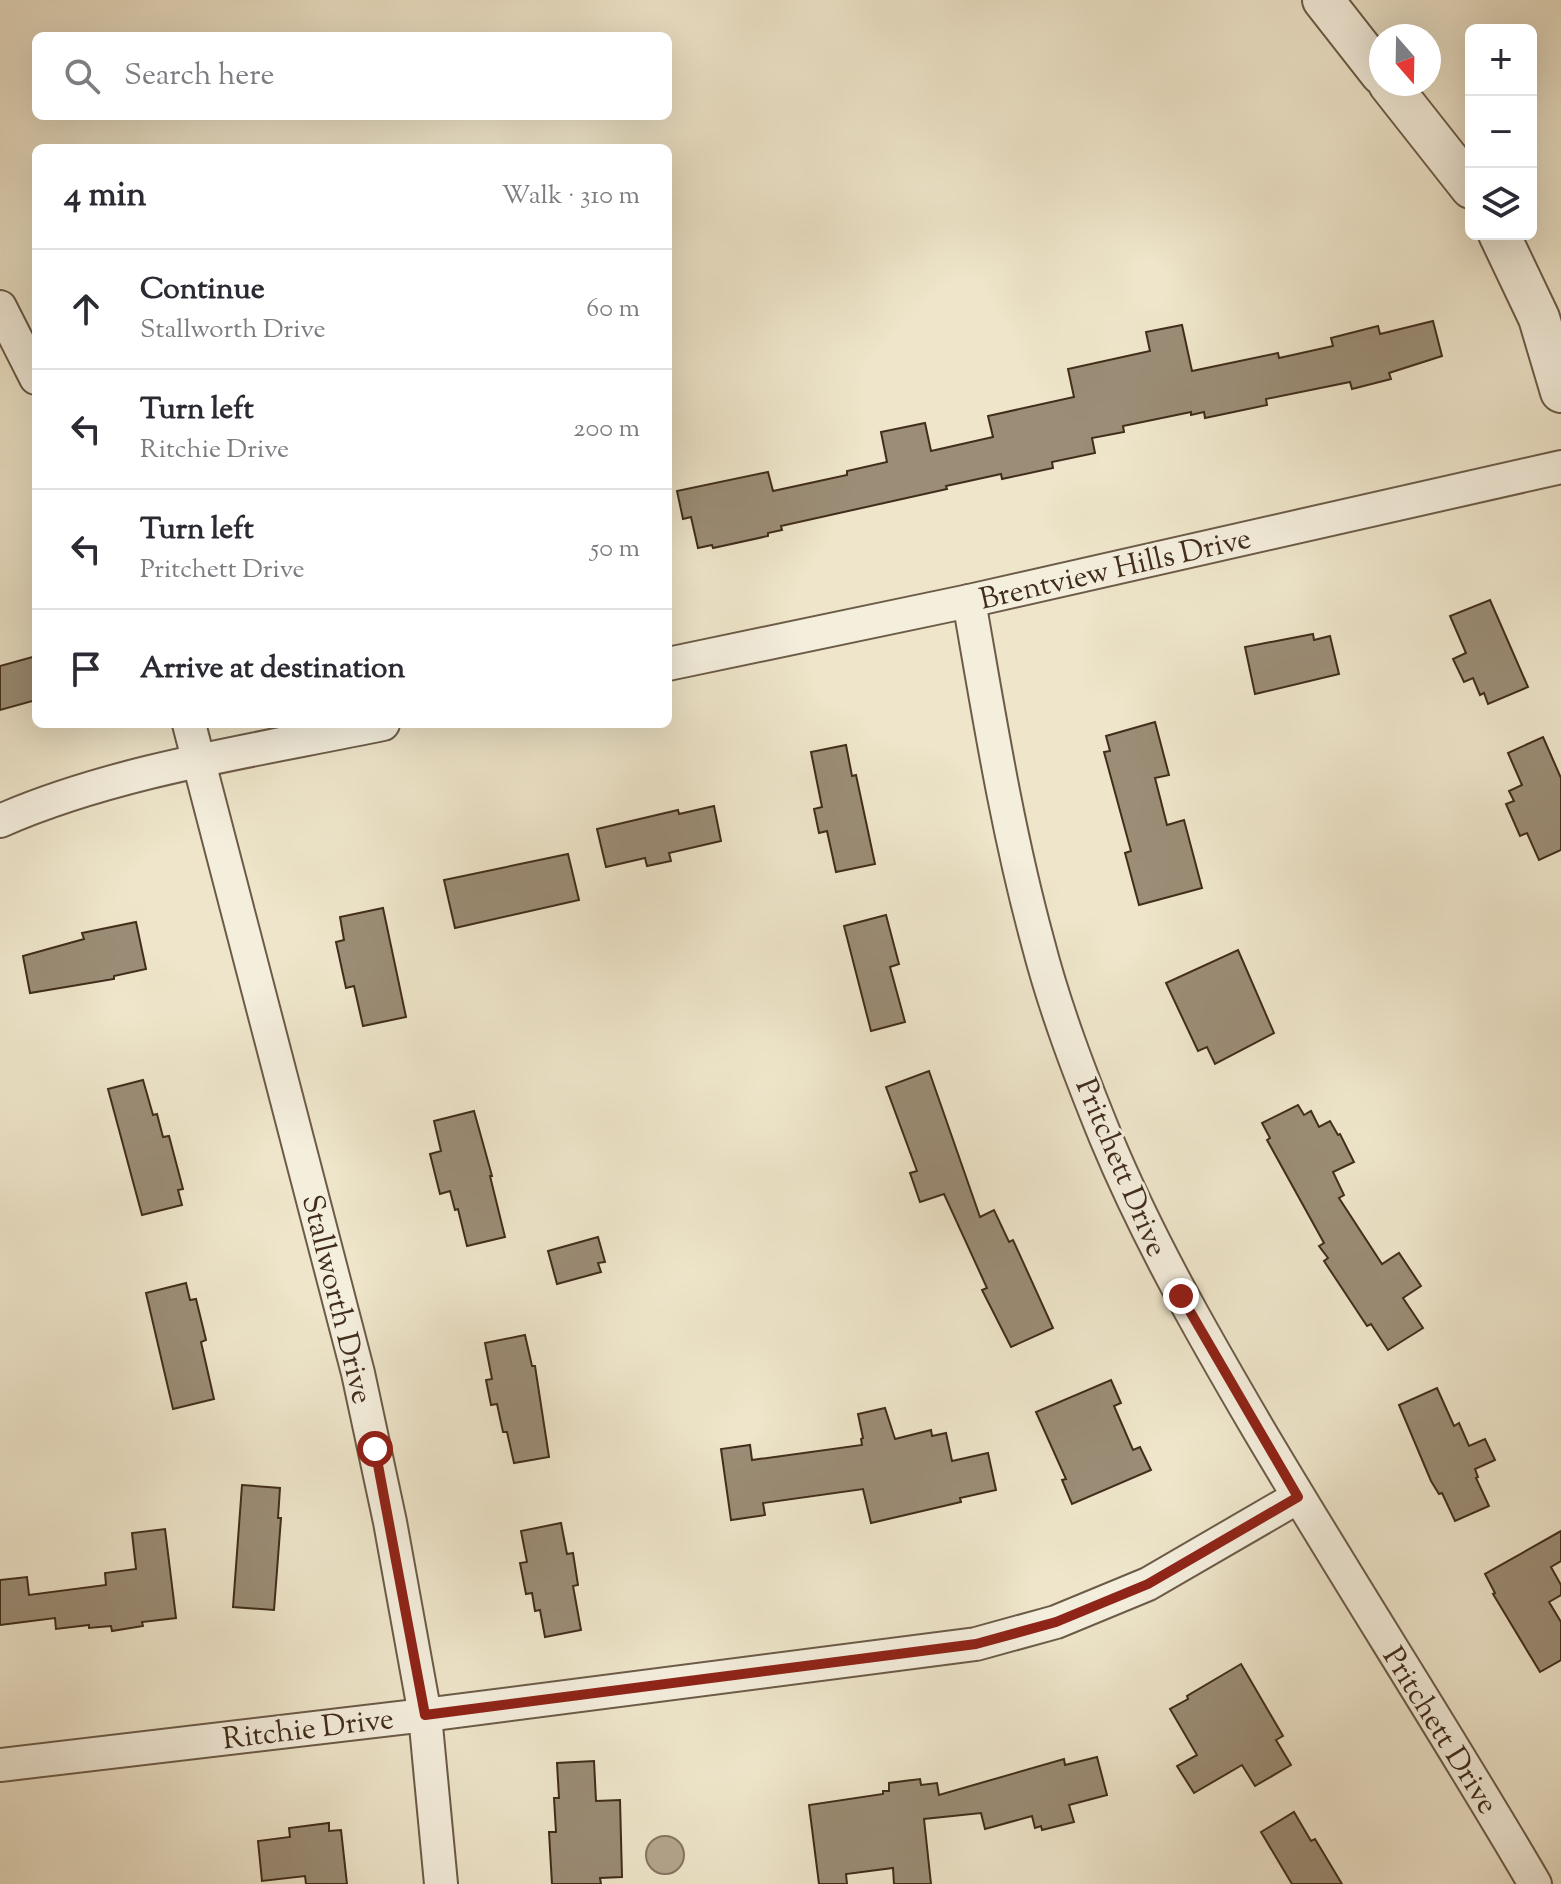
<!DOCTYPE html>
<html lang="en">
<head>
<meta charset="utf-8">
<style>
	:root { --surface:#fff; --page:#f2f2f3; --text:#2b2b33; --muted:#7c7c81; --line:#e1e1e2 }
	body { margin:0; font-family:"Sorts Mill Goudy",serif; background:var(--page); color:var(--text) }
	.controls { position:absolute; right:24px; top:24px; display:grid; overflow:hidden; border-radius:12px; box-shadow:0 8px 32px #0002 }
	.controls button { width:72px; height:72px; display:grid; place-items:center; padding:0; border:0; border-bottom:2px solid var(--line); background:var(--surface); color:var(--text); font:40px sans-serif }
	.compass { position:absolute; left:1369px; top:24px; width:72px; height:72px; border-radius:50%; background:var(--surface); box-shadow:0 8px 32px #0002; rotate:160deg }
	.stop { position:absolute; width:24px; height:24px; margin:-18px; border:6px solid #8f2418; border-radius:50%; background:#fff }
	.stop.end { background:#8f2418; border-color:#fff; box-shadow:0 2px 8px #0008 }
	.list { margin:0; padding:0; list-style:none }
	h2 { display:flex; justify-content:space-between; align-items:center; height:104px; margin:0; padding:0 32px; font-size:34px }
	h2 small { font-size:26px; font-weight:400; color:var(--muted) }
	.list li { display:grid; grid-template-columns:52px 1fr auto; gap:24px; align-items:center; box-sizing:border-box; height:120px; padding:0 32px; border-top:2px solid var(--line) }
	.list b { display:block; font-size:30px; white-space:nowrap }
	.list p { margin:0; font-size:26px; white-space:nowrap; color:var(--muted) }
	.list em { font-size:26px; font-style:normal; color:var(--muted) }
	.icon { flex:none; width:44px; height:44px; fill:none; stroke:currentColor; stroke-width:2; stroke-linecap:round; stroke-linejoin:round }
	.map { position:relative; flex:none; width:1561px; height:1884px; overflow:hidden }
	.search { position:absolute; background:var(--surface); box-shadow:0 8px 32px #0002; left:32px; top:32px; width:640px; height:88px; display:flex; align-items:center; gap:20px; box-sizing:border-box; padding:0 28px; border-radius:12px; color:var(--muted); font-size:30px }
	.panel { position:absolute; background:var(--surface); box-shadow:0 8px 32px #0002; left:32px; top:144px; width:640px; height:584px; border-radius:12px }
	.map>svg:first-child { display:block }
	.water { fill:#b3a68e; stroke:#857660; stroke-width:2 }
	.building { fill:#9b8d76; stroke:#412d1b; stroke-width:2 }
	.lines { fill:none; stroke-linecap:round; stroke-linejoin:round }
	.minor-casing { stroke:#6c5b47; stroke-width:36 }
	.tertiary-casing { stroke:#6c5b47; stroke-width:44 }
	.minor { stroke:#f4eedd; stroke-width:32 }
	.tertiary { stroke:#f4eedd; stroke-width:40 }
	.route { stroke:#8f2418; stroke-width:10 }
	.labels { text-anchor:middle; stroke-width:6; stroke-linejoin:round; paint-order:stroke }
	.street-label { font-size:30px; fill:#412d1b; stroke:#f4eedd }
</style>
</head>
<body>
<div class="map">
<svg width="1561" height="1884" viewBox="0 0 1561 1884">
	<rect width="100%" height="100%" fill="#eee5ca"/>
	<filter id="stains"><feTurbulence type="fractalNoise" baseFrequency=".0025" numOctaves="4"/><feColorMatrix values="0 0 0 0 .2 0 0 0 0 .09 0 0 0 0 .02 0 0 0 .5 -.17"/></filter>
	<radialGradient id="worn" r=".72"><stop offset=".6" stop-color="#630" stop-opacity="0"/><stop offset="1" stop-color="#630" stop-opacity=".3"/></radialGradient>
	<circle class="water" cx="665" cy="1855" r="19"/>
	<g class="building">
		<polygon points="1433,321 1442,356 1389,373 1391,379 1352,389 1350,382 1266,399 1267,405 1205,418 1204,412 1191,415 1191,412 1123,426 1124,432 1092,438 1095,453 1052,462 1053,468 1002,479 1001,474 946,486 947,489 781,526 782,530 768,533 768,536 713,548 712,545 698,548 691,517 683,519 677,491 768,472 773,491 847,475 847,471 887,462 881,432 925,423 931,451 993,437 988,416 1074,397 1068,369 1150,351 1146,332 1182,325 1192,371 1278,353 1279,358 1333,346 1331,338 1378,326 1380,334"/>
		<polygon points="1490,600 1528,687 1488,704 1484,693 1480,695 1473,678 1464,682 1453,659 1466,653 1450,616"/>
		<polygon points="1313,634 1314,640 1330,636 1339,674 1255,694 1245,647"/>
		<polygon points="36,656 36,700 0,710 0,666"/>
		<polygon points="1155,722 1169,775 1155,778 1167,825 1184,820 1202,888 1139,905 1125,853 1131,851 1104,752 1110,751 1106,736"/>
		<polygon points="1543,737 1561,778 1561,850 1539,860 1527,833 1520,836 1506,804 1514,801 1509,791 1522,785 1508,753"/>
		<polygon points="846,745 852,776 856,775 875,864 836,872 827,831 819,833 814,809 822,807 811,752"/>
		<polygon points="714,806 721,841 669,853 671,861 647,866 645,858 606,867 597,829 678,810 679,814"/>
		<polygon points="568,854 579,900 455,928 444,880"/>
		<polygon points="383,908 406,1017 363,1026 354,986 346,988 336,942 344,940 340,917"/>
		<polygon points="886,915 899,964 890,967 905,1022 871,1031 844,926"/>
		<polygon points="136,922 146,969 114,976 114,979 30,993 23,956 84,939 82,933"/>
		<polygon points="1238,950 1274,1033 1215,1064 1207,1047 1198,1051 1166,983"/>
		<polygon points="929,1071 980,1217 994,1210 1009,1242 1013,1240 1053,1328 1011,1347 982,1290 987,1288 944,1194 920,1202 910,1173 917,1171 886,1087"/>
		<polygon points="143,1080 153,1115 157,1114 163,1137 169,1136 183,1189 178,1190 182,1205 142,1215 108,1089"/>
		<polygon points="1298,1105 1304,1115 1311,1111 1319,1127 1330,1121 1338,1135 1340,1134 1354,1162 1333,1172 1344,1195 1339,1198 1382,1264 1399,1253 1421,1286 1403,1298 1423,1328 1388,1350 1371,1324 1367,1326 1324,1261 1328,1258 1319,1246 1324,1243 1267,1140 1270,1138 1262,1123"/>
		<polygon points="474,1111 492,1176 490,1176 505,1237 467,1246 458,1209 455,1210 450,1191 440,1194 430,1154 441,1151 434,1121"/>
		<polygon points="598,1237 605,1262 598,1263 601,1272 557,1284 548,1251"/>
		<polygon points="186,1283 190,1300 196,1299 206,1340 201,1342 214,1399 173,1409 146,1293"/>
		<polygon points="525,1335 532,1366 535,1366 549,1457 514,1463 507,1432 503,1432 497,1404 491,1405 486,1380 492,1379 485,1343"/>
		<polygon points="1111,1380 1121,1403 1114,1406 1133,1450 1140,1447 1151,1470 1072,1504 1062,1480 1066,1479 1036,1412"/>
		<polygon points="1437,1388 1454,1426 1459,1423 1469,1446 1485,1439 1495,1460 1475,1469 1478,1477 1476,1478 1489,1506 1455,1521 1442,1493 1439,1494 1431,1481 1399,1405"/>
		<polygon points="885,1408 895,1439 931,1430 932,1436 946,1433 952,1461 988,1453 996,1490 960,1498 961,1502 871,1523 863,1489 763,1503 765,1515 731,1520 721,1449 750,1445 752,1460 862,1445 861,1439 863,1438 858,1414"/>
		<polygon points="242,1485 280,1488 278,1518 281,1518 274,1610 233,1607"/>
		<polygon points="561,1523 567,1554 573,1553 578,1585 573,1586 581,1630 545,1637 540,1610 535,1611 532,1593 526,1594 520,1563 527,1562 521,1531"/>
		<polygon points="165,1529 176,1618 142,1622 143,1626 112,1631 111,1626 89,1628 89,1625 56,1629 55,1618 0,1625 0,1580 27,1577 29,1595 106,1585 105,1573 136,1569 132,1533"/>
		<polygon points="1561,1531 1561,1561 1551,1567 1561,1585 1561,1595 1549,1602 1561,1622 1561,1660 1540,1672 1493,1594 1495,1593 1485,1574"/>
		<polygon points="1241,1664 1283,1736 1276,1740 1291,1765 1255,1786 1242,1765 1194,1793 1177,1766 1197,1755 1170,1709 1188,1699 1187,1696"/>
		<polygon points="1097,1757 1107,1795 1069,1805 1074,1822 1042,1830 1041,1826 1035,1828 1032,1816 985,1829 981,1813 924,1819 931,1884 894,1884 893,1868 846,1874 847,1884 819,1884 809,1805 883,1794 883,1791 889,1791 889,1783 920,1779 921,1785 937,1783 939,1795 1064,1759 1065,1765"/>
		<polygon points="594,1761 596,1801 620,1800 622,1877 600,1878 601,1884 552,1884 549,1832 556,1832 554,1798 559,1798 557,1763"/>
		<polygon points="1294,1812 1311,1841 1315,1839 1342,1884 1292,1884 1261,1832"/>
		<polygon points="329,1823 329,1831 341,1830 347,1884 306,1884 305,1876 262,1881 258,1841 290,1837 289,1828"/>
	</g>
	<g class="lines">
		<g class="minor-casing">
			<g id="minor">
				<polyline points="0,307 36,378"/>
				<path d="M969,601C989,715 1007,830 1038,943C1055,1009 1080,1074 1106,1138C1148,1239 1202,1333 1257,1427C1348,1581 1445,1730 1535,1884"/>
				<polyline points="668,664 969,601 1561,467"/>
				<polyline points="189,724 358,1373 390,1522 425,1715 441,1884"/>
				<path d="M0,821C116,770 258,750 383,724"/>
				<polyline points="0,1765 425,1715 976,1644 1056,1622 1148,1584 1298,1497"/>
			</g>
		</g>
		<g class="tertiary-casing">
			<g id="tertiary">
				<polyline points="1323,0 1381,74"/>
				<polyline points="1389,84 1471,188"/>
				<polyline points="1499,234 1539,318 1561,392"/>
			</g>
		</g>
		<use href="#minor" class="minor"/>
		<use href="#tertiary" class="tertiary"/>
	</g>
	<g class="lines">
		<polyline class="route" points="375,1449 425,1715 976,1644 1056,1622 1148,1584 1298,1497 1181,1296"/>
	</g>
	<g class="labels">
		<g class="street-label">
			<text transform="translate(1115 568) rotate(-13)" y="10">Brentview Hills Drive</text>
			<text transform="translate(1122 1167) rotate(67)" y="10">Pritchett Drive</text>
			<text transform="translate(338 1299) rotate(76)" y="10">Stallworth Drive</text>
			<text transform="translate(308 1728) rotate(-7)" y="10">Ritchie Drive</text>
			<text transform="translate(1441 1730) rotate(58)" y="10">Pritchett Drive</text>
		</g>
	</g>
	<rect width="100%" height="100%" filter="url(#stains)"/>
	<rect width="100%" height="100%" fill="url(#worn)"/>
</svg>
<div class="controls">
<button>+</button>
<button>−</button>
<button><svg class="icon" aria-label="layers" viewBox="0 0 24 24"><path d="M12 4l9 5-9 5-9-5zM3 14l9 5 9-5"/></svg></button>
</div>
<svg class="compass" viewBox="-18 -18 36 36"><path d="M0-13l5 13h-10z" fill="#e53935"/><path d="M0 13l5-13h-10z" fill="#7c7c81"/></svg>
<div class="stop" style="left:375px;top:1449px"></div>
<div class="stop end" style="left:1181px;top:1296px"></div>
<div class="search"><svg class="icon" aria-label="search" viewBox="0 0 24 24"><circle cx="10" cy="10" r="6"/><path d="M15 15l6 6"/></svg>Search here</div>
<section class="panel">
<h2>4 min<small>Walk · 310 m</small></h2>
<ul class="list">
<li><svg class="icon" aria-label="ahead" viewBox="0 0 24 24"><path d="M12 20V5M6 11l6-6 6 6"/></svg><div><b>Continue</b><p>Stallworth Drive</p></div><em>60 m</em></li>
<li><svg class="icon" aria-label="left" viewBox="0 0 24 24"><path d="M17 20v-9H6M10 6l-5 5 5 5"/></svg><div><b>Turn left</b><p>Ritchie Drive</p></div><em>200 m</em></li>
<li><svg class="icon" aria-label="left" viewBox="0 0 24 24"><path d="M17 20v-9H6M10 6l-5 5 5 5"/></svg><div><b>Turn left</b><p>Pritchett Drive</p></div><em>50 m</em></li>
<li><svg class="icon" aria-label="arrive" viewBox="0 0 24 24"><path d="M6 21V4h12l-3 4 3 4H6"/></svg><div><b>Arrive at destination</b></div></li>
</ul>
</section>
</div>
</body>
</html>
